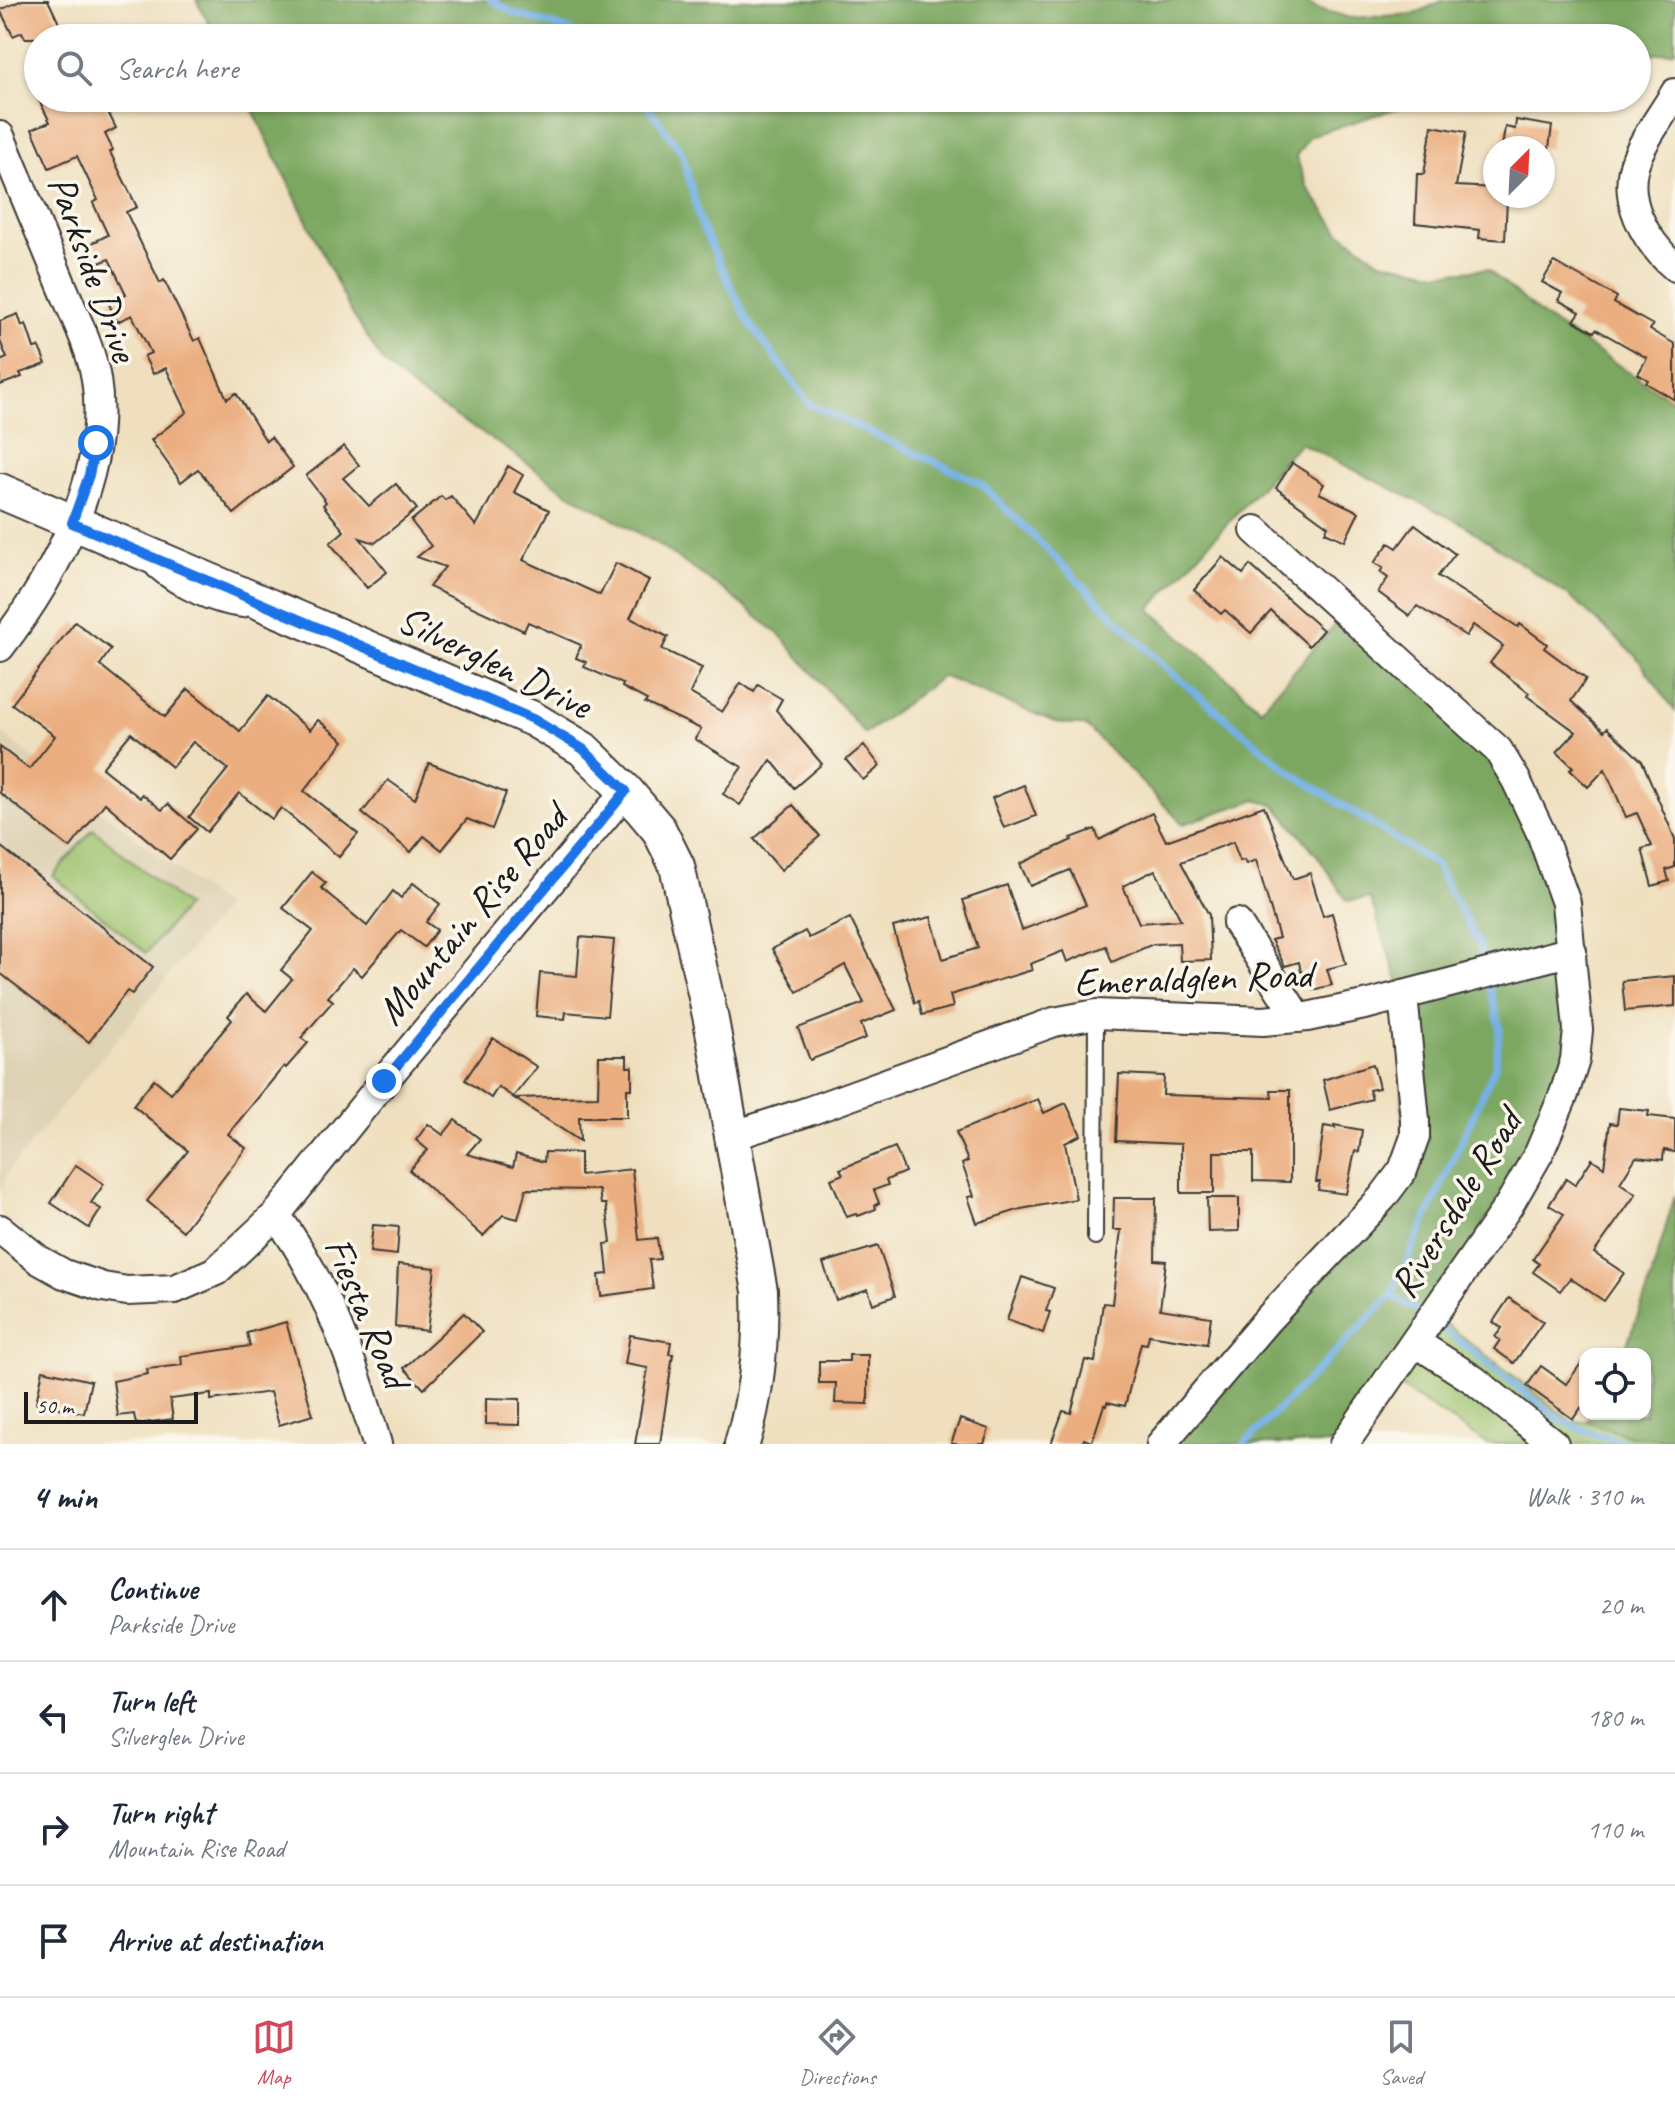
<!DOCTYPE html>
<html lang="en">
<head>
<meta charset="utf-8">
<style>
	:root { --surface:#fff; --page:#f6f6f7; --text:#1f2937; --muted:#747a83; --line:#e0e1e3; --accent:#d1495b }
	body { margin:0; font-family:Caveat,sans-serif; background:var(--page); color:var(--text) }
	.controls { position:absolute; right:24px; bottom:24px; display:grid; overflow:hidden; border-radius:16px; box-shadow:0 2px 6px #0004 }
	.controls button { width:72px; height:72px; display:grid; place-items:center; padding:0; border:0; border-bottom:2px solid var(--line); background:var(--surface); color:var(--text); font:40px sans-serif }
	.compass { position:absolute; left:1483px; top:136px; width:72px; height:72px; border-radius:50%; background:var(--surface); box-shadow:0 2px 6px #0004; rotate:24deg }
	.scale { position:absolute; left:24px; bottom:20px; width:174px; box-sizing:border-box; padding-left:8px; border:4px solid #1c1c1c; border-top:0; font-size:22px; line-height:28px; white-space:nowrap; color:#1c1c1c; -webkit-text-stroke:6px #fbf7ec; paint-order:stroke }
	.stop { position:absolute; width:24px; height:24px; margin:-18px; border:6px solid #1a73e8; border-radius:50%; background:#fff }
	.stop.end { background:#1a73e8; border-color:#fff; box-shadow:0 2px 8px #0008 }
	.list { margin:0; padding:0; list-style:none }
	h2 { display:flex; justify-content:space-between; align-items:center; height:104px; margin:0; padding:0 32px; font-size:34px }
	h2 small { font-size:26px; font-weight:400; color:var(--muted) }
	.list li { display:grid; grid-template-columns:52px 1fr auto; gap:24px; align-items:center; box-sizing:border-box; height:112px; padding:0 32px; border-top:2px solid var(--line) }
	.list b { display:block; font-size:30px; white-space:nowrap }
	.list p { margin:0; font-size:26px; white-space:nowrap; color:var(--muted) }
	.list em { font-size:26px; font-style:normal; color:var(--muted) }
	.icon { flex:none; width:44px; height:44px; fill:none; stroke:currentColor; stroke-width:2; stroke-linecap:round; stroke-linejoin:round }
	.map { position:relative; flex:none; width:1675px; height:1444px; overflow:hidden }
	.search { position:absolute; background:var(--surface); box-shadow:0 2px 6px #0004; left:24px; right:24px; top:24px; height:88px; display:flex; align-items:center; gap:20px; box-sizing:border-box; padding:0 28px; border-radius:44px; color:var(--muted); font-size:30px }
	.sheet { height:552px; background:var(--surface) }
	nav { display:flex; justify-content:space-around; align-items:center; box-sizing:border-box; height:112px; border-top:2px solid var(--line); background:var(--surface); font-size:22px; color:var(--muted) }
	nav a { display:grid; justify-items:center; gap:4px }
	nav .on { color:var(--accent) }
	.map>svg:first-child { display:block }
	.built { fill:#ded2b4 }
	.green { fill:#9bc16c; stroke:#5c6e44; stroke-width:2 }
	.forest { fill:#7ca760; stroke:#4c623e; stroke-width:2 }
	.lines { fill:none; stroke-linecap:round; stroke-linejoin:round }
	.stream { stroke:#75b0e6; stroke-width:7 }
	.building { fill:#ebae80; fill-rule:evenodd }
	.service-casing { stroke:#3c3934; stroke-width:18 }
	.minor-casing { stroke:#3c3934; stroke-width:32 }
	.tertiary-casing { stroke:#3c3934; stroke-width:38 }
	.service { stroke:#fff; stroke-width:14 }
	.minor { stroke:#fff; stroke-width:28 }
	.tertiary { stroke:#fff; stroke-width:34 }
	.route { stroke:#1a73e8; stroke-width:10 }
	.labels { text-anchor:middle; stroke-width:7; stroke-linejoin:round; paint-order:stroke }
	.street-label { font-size:40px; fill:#1c1c1c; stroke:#fbf7ec }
</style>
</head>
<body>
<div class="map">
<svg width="1675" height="1444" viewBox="0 0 1675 1444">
	<rect width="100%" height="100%" fill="#fbf7ec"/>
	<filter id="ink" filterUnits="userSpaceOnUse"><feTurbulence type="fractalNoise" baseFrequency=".0125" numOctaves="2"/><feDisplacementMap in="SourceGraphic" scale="16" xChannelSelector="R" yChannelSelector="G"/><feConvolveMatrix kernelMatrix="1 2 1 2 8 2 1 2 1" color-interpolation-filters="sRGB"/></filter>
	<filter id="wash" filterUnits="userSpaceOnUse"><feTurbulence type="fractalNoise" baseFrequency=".006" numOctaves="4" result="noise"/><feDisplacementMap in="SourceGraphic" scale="32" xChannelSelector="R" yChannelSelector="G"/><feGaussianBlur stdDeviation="1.8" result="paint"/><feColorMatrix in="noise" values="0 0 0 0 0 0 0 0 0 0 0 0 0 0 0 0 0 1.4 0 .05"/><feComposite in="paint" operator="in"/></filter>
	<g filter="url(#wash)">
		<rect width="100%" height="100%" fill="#efdfbe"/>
		<polygon class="built" points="0,732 225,907 7,1173 0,1192"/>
		<g class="green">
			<polygon points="93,829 186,906 146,953 53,876"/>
			<polygon points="1435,1315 1572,1422 1587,1421 1630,1436 1675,1439 1675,1444 1487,1444 1391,1381"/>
		</g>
		<g class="forest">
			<polygon points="196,0 1301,0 1316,8 1351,18 1414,14 1444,0 1675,0 1675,51 1637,57 1637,38 217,38"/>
			<polygon points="247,98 1429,98 1310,136 1296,156 1307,187 1339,231 1380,261 1439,273 1487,269 1544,317 1675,402 1675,711 1635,655 1569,596 1463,524 1300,443 1150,609 1261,709 1344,614 1492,746 1572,951 1563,1094 1348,1444 1159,1444 1402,1170 1403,996 1370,898 1347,901 1317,855 1275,805 1254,800 1183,824 1086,726 1055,722 942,676 865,734 781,636 724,590 654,542 568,493 507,449 417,392 384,363 351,312"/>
			<polygon points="1675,1195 1675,1439 1630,1436 1587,1421 1591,1414 1645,1414 1645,1354 1623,1354 1647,1292"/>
		</g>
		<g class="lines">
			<g class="stream">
				<polyline points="491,0 511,12 579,33 584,38"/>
				<polyline points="642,98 682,153 701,225 747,319 809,404 980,483 1166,668 1289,771 1435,864 1479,944 1485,969"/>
				<polyline points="1391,1296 1418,1310"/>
				<polyline points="1440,1326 1560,1420 1594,1434 1631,1444"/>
				<polyline points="1244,1444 1391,1296 1495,1067 1500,1028 1488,981"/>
			</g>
		</g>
		<g id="blocks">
			<g class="building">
				<polygon points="22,0 48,0 66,38 25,38 22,32 13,36 0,10"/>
				<polygon points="38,98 101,98 116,128 105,134 113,150 110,152 137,207 126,212 160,283 164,280 194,341 200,338 227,399 236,393 266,441 271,437 293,467 234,514 198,469 181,482 151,440 187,412 166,368 153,374 144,356 151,353 132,315 117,322 108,302 126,294 109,259 97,264 88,245 108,235 93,203 98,200 77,156 49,168 32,129 50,122"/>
				<polygon points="1516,120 1552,126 1549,148 1502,148 1505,127 1515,129"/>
				<polygon points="1432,126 1466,132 1456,186 1495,188 1495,199 1507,200 1505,240 1479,238 1480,230 1415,223 1417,174 1424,174"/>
				<polygon points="1554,262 1617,297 1614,303 1653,325 1650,330 1675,344 1675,400 1646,383 1648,380 1638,374 1647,358 1596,329 1594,332 1574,321 1580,312 1558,300 1562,293 1542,282"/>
				<polygon points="18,314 22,326 26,324 34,348 39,347 46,364 20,373 22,377 0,385 0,361 7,358 0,341 0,321"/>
				<polygon points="344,446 359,465 343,478 369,506 396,484 417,509 375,543 360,538 387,572 367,588 330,543 344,531 323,505 326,502 306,476"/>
				<polygon points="1292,463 1324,484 1319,493 1359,512 1345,541 1325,532 1328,526 1276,488"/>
				<polygon points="508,466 523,475 514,492 549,510 523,560 600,595 616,563 649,580 630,618 668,637 662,649 702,668 690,693 722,712 741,683 754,692 758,685 782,699 776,710 822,764 794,788 771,760 740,805 723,794 742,767 695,739 701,729 645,703 647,700 622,687 623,684 584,667 586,662 576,658 581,645 528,622 524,631 429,587 445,567 417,557 431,546 411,521 441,496 445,500 451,496 476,526"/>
				<polygon points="1415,524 1455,554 1438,576 1518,627 1520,624 1547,644 1544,648 1586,679 1571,701 1604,731 1607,728 1642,761 1675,839 1675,867 1666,870 1669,881 1652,886 1642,849 1652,846 1637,813 1626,817 1605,769 1588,787 1570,770 1573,767 1557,752 1576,732 1527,696 1529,693 1490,663 1503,646 1473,625 1466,636 1417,606 1410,616 1378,592 1388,578 1380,572 1383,568 1374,563 1389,543 1397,548"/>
				<polygon points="1223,557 1243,574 1250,565 1323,630 1309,646 1271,611 1251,633 1225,610 1221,614 1194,590"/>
				<polygon points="75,622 111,649 100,665 165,717 188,689 240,731 268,696 310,730 318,720 344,741 304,791 358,834 339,857 281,808 272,819 239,793 207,832 189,817 228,769 193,742 172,767 131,733 102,768 140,798 142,794 162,810 168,804 197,829 170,859 105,803 70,848 0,793 0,747 29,769 55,736 12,704"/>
				<polygon points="864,745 880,766 863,780 846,760"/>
				<polygon points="429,763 506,793 492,829 467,819 442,850 424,836 411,852 362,813 388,780 415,799"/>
				<polygon points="1024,785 1036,816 1004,828 992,798"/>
				<polygon points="793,805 820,836 781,870 754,839"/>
				<path d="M1264,806L1293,879L1310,873L1323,916L1332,913L1346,964L1327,969L1332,985L1313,990L1308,971L1301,972L1299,962L1285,966L1271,940L1279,938L1256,860L1246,864L1244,860L1240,861L1233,842L1181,862L1209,915L1211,960L1180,961L1179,943L1153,944L1112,962L1106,946L1067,962L1063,951L1030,964L1032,970L950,995L953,1007L922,1015L919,1001L915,1003L893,927L931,917L943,959L978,948L963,900L1007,885L1022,930L1086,905L1070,870L1030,886L1020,864L1072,840L1071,838L1095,829L1099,840L1152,813L1166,841ZM1155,870L1181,920L1139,923L1123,886Z"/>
				<polygon points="0,846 153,967 132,994 127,991 89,1042 0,973"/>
				<polygon points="312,872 326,883 321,888 367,926 393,891 401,898 413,883 440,904 426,922 437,930 424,947 401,930 362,976 353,968 328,997 333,1001 301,1038 308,1043 286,1068 284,1066 228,1134 246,1148 183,1231 147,1201 188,1151 133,1105 154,1079 171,1093 232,1020 228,1016 246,994 266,1011 292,979 281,970 313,931 283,908"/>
				<polygon points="850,918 896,1010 861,1024 866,1038 810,1060 798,1028 864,1003 845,965 797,992 772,949 805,931 809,938"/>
				<polygon points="580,937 614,940 607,1016 566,1012 565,1019 536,1016 540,973 577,976"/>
				<polygon points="1675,976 1675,1006 1625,1011 1622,981"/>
				<polygon points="493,1038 537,1067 513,1097 498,1087 491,1098 465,1080"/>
				<polygon points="599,1056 627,1056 627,1067 632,1067 632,1089 627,1089 627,1117 579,1117 580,1141 514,1098 598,1096"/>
				<polygon points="1373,1064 1379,1088 1369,1090 1372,1099 1330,1110 1323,1080"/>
				<polygon points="1119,1074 1164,1076 1163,1095 1272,1098 1271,1090 1290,1090 1290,1182 1253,1181 1253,1152 1214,1152 1214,1193 1181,1193 1181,1144 1116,1141"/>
				<polygon points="1038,1099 1044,1113 1066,1103 1081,1135 1065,1143 1076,1199 1021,1209 977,1223 968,1197 974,1196 962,1164 968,1161 956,1132"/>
				<polygon points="1619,1108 1649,1111 1648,1116 1675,1119 1675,1152 1664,1150 1663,1160 1636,1157 1620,1183 1636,1194 1594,1253 1624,1273 1604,1301 1570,1278 1560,1291 1533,1272 1539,1264 1533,1259 1564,1214 1549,1205 1566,1179 1575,1185 1592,1159 1604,1167 1610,1123 1617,1124"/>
				<polygon points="455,1120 480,1139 467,1154 513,1167 516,1154 544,1162 545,1152 580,1153 580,1175 632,1169 639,1240 657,1238 660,1259 649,1260 653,1289 601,1296 599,1275 608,1274 605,1244 611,1243 606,1204 601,1204 599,1190 526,1189 518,1219 503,1215 483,1236 409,1170 428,1150 416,1140 428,1124 443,1135"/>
				<polygon points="1334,1125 1362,1130 1359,1152 1355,1151 1346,1194 1318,1190 1320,1182 1316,1182 1324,1126 1335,1128"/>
				<polygon points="895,1147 905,1172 886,1180 888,1185 874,1190 879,1203 875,1205 876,1209 858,1216 856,1214 847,1217 831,1179 843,1174 840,1169"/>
				<polygon points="76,1165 104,1184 91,1203 101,1209 89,1228 51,1203"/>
				<polygon points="1114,1198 1156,1198 1155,1260 1166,1261 1160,1309 1211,1317 1207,1344 1149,1335 1147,1344 1141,1343 1125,1406 1107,1402 1106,1406 1104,1405 1092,1442 1084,1439 1082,1444 1051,1444 1063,1411 1071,1413 1085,1360 1095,1362 1103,1303 1112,1304 1121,1230 1113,1230"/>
				<polygon points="1207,1198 1239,1198 1239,1231 1208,1232"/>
				<polygon points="373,1225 399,1227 397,1255 370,1252"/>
				<polygon points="878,1246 895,1296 873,1304 868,1289 836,1300 823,1263"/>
				<polygon points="398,1264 435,1268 427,1331 395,1327"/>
				<polygon points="1022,1277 1054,1288 1046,1311 1050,1312 1043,1333 1007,1320"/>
				<polygon points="1509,1298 1543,1322 1514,1363 1494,1349 1500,1340 1495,1337 1502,1328 1493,1322"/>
				<polygon points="464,1313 482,1332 424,1389 404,1368"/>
				<polygon points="286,1322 313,1415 279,1425 270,1392 211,1400 211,1394 170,1399 173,1419 136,1424 134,1414 118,1416 113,1381 148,1374 147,1369 182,1365 181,1356 250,1346 247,1333"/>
				<polygon points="630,1335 671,1342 669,1354 673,1354 660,1444 635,1444 648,1368 625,1364"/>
				<polygon points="849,1355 868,1355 868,1404 835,1403 836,1383 819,1383 819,1361 849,1361"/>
				<polygon points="1585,1358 1585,1402 1573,1419 1527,1386 1541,1366 1566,1384"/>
				<polygon points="43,1370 91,1381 84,1413 36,1403"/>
				<polygon points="486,1398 520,1399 520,1425 486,1424"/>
				<polygon points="960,1419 989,1429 984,1444 951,1444"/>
			</g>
		</g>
	</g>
	<g filter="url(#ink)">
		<use href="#blocks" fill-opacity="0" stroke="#3c3934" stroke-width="2"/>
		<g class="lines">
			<g class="service-casing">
				<g id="service">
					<path d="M154,570C177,590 212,607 243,610"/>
					<polyline points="1095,1237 1096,1014"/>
				</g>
			</g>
			<g class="minor-casing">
				<g id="minor">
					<path d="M1675,93C1663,114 1646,135 1637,157C1620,198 1645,241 1675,267"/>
					<path d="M0,136C21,187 42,237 63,288C75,317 91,348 96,379C111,471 55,577 0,647"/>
					<polyline points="1255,530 1498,750 1516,780 1541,833 1566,903 1578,1030 1575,1060 1564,1094 1539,1153 1509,1205 1344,1444"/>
					<polyline points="1237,923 1298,1018"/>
					<polyline points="732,1136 809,1111 1054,1022 1096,1014 1263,1021 1307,1017 1369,1004 1572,951"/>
					<path d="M276,1215C326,1282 354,1364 377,1444"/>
					<polyline points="0,1229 39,1260 64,1274 103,1287 127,1291 175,1289 216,1271 276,1215 384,1081 626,791"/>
					<polyline points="1415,1342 1474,1380 1554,1444"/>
					<polyline points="1161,1444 1267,1320 1382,1198 1403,1170 1415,1137 1415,1120 1403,995"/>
				</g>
			</g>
			<g class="tertiary-casing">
				<path id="tertiary" d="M0,491L533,719L583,749L626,791L659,830L677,866L711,1020L760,1291C762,1344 757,1393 742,1444"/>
			</g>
			<use href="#service" class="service"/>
			<use href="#minor" class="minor"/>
			<use href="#tertiary" class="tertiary"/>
		</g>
	</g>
	<g class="lines" filter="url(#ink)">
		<polyline class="route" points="96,443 89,475 72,523 533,719 583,749 626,791 384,1081"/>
	</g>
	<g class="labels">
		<g class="street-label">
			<text transform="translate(94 268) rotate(70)" y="14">Parkside Drive</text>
			<text transform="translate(495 661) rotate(26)" y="14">Silverglen Drive</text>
			<text transform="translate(471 914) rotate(-50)" y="14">Mountain Rise Road</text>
			<text transform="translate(1193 977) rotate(-2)" y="14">Emeraldglen Road</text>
			<text transform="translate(1455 1203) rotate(-58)" y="14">Riversdale Road</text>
			<text transform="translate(368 1312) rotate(67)" y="14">Fiesta Road</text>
		</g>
	</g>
</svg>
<div class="controls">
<button><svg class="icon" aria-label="locate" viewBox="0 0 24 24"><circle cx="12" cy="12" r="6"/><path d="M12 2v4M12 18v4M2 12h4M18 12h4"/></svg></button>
</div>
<svg class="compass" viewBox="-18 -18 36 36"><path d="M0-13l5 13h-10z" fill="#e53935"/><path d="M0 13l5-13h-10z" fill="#747a83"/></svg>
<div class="scale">50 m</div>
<div class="stop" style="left:96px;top:443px"></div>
<div class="stop end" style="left:384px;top:1081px"></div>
<div class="search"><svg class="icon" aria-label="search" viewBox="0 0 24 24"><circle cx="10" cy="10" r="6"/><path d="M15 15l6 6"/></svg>Search here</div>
</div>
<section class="sheet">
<h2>4 min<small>Walk · 310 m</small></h2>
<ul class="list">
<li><svg class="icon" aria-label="ahead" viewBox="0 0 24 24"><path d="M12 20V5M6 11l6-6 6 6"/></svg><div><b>Continue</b><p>Parkside Drive</p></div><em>20 m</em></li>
<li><svg class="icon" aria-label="left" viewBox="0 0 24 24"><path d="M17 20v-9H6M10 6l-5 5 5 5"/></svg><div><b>Turn left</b><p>Silverglen Drive</p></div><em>180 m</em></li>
<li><svg class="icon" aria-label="right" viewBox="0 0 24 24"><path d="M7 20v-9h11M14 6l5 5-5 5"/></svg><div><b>Turn right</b><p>Mountain Rise Road</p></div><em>110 m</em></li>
<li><svg class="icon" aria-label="arrive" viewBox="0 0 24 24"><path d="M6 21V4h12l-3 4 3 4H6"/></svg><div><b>Arrive at destination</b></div></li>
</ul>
</section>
<nav>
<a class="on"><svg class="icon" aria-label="map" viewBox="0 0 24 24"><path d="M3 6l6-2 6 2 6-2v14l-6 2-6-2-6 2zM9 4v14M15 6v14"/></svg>Map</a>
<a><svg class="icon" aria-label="directions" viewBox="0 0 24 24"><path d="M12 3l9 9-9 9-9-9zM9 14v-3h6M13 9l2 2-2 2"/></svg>Directions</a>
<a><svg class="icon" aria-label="saved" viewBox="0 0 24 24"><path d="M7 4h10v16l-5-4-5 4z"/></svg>Saved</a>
</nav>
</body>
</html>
